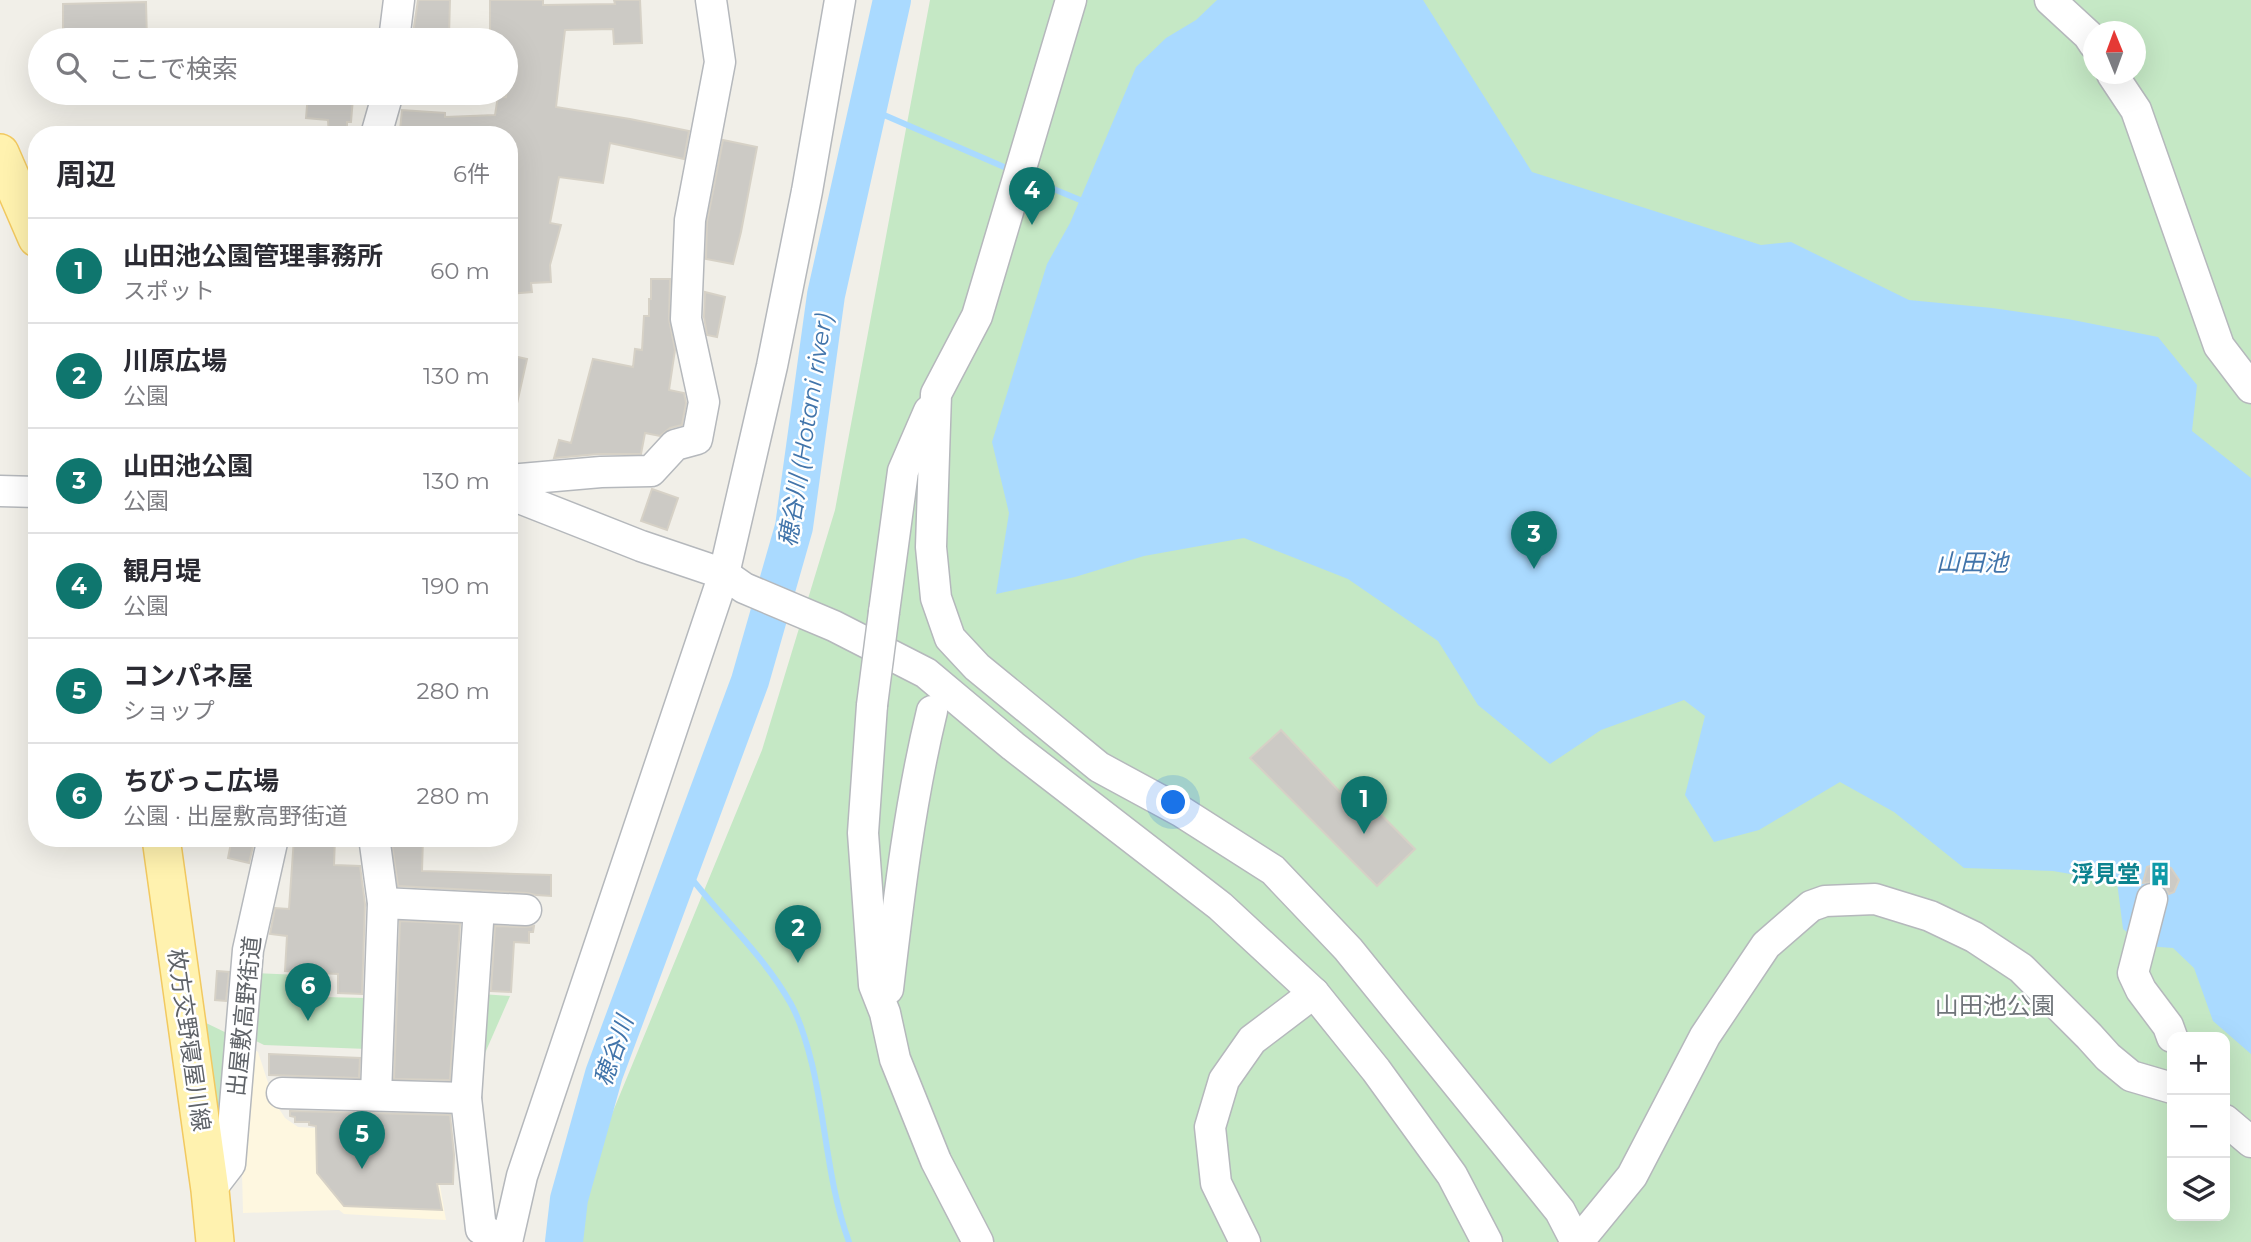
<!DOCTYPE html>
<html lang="ja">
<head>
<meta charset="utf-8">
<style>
	:root { --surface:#fff; --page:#f2f2f3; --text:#2b2b33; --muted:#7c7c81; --line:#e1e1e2; --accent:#0f766e }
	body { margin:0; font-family:Montserrat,"Noto Sans JP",sans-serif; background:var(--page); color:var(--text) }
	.controls { position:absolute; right:21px; bottom:21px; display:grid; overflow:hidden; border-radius:14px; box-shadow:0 7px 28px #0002 }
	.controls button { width:63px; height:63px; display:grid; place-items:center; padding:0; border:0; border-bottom:2px solid var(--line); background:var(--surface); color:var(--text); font:35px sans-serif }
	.compass { position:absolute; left:2083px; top:21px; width:63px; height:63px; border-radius:50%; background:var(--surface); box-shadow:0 7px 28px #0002; rotate:359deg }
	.you { position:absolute; left:1174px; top:803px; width:24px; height:24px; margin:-18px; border:5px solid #fff; border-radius:50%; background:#1a73e8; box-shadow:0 0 0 10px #1a73e833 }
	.badge { display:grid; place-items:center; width:46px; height:46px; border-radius:50%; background:var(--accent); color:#fff; font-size:23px; font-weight:700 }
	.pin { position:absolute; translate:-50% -58px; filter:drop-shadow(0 2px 4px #0008) }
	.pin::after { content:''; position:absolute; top:37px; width:24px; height:21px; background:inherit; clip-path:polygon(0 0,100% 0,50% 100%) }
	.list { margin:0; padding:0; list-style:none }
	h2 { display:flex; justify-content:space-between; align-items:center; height:91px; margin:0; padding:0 28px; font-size:30px }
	h2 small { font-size:23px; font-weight:400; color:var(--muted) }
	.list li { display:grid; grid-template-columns:46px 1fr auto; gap:21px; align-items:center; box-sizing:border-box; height:105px; padding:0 28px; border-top:2px solid var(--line) }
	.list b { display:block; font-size:26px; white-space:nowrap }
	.list p { margin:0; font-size:23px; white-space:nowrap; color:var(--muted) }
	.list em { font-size:23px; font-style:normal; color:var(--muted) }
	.icon { flex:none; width:38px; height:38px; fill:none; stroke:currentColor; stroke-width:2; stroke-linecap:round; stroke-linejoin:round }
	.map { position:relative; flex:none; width:2251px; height:1242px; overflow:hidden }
	.search { position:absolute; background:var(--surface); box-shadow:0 7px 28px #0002; left:28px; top:28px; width:490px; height:77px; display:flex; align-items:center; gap:18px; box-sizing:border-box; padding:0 24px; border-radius:38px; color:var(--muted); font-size:26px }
	.panel { position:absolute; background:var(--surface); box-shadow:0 7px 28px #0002; left:28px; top:126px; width:490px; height:721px; border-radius:28px }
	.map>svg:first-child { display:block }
	.commercial { fill:#fef7e0 }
	.green { fill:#c5e8c5; fill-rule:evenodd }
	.water { fill:#aadaff }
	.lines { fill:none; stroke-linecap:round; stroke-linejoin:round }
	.stream { stroke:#aadaff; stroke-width:6 }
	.river { stroke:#aadaff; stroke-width:38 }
	.building { fill:#cccac5; stroke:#d6d1c6; stroke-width:2 }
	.minor-casing { stroke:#b5b8bc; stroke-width:33 }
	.major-casing { stroke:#f2c960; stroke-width:40 }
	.minor { stroke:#fff; stroke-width:30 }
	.major { stroke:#fff2af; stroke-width:37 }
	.minor-bridge-casing { stroke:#b5b8bc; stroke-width:33; stroke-linecap:butt }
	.minor-bridge { stroke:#fff; stroke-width:30 }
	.labels { text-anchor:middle; stroke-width:5; stroke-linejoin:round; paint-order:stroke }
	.culture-label { font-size:23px; font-weight:bold; fill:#0d838f; stroke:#fff; text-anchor:end }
	.street-label { font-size:23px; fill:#5f6368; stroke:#fff }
	.water-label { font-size:24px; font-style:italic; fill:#4174aa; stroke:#fff }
	.neighbourhood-label { font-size:24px; fill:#70757a; stroke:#fff }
</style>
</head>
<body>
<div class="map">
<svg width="2251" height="1242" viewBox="0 0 2251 1242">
	<rect width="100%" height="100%" fill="#f1efe8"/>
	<polygon class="commercial" points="244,1043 258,1052 274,1101 285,1118 298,1127 431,1135 446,1220 344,1214 339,1210 243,1213 241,1132"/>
	<g class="green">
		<path d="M930,0H2251V1242H573L581,1189L762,750L835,510ZM2094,32H2136V74H2094ZM2172,1037H2225V1216H2172Z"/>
		<polygon points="253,973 323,976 323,997 366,998 367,1049 264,1045 250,1038"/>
		<polygon points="481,994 510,996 482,1060"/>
		<polygon points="204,1022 233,1036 227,1114 217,1115"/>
	</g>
	<polygon class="water" points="1217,0 1423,0 1532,172 1761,245 1791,242 1909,300 1992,308 2068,319 2158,337 2197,385 2192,431 2251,478 2251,1054 2213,1021 2194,968 2173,948 2145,946 2123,929 2117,882 2053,871 1964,868 1894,812 1840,782 1759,830 1714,842 1685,795 1705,716 1684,700 1601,730 1550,764 1478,705 1438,641 1348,579 1244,538 1144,556 1075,577 996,594 1009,513 992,442 1047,264 1070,223 1136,67 1166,38 1196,20"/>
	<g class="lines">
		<g class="stream">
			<polyline points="868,108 1011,170"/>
			<polyline points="1027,178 1085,202"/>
			<path d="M682,866C716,913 762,952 791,1004C801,1022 807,1044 812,1064C826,1123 828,1185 849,1242"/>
		</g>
		<polyline class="river" points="564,1242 569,1199 604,1074 750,681 794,527 826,295 892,0"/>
	</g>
	<g class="building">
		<polygon points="418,0 450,0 449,36 447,36 447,40 412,40"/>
		<polygon points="490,0 543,0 543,5 615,4 614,0 640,0 642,43 614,44 613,29 565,30 556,107 630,119 689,131 684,159 610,143 603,183 559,177 550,223 561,225 550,265 551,282 531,283 532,292 509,294 509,135 412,135 412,131 400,130 402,110 445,113 445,117 495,115 498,96 506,97 508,44 506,44 506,40 490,40"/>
		<polygon points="146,2 147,40 63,40 63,4"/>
		<polygon points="308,94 353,98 351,122 347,122 347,135 329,135 328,120 306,118"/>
		<polygon points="723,140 757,147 741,232 733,264 706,259 707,222"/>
		<polygon points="651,279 670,279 669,319 675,350 669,390 684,393 686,403 682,425 670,428 660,436 645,433 641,454 598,454 554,458 559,440 571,443 593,359 633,367 635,349 642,350 644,316 649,316 649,299 651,299"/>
		<polygon points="705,292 725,297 717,337 707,335 704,317"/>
		<polygon points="509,355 527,359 516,408 509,407"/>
		<polygon points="652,489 678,498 667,530 641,521"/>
		<polygon points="1281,730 1340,792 1349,782 1415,849 1377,886 1250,758"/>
		<polygon points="232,838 255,838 249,863 228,858"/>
		<polygon points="294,838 335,838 334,865 360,866 365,904 362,994 338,993 338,974 285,971 287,936 270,934 275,908 289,909"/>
		<polygon points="391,838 423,838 422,871 551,875 551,896 536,895 527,893 398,886"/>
		<polygon points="2159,863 2171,868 2179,880 2174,892 2169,894 2164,886 2157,882 2143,883 2147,867"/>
		<polygon points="400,921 460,924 450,1080 394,1079"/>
		<polygon points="495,926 525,927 534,926 533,932 529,932 529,943 514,942 511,992 491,991"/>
		<polygon points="217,971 229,972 226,1001 215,1000"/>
		<polygon points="269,1054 360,1058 359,1078 269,1075"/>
		<polygon points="290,1111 450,1115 454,1155 453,1184 437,1184 442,1210 344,1206 317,1173 316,1126 309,1125 309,1122 295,1122 295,1117 290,1116"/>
	</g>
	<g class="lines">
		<g class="minor-casing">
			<g id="minor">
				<polyline points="1071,0 977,316 936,394 931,547 936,598 950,638 977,667 1099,767 1182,812 1273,870 1348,949 1560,1211 1576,1242"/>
				<polyline points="2050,0 2088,35 2094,44"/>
				<polyline points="394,40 399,0"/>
				<polyline points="2112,74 2136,110 2219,346 2251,388"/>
				<polyline points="376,135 388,93"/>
				<polyline points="509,480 601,472 651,471 675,445 697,439 704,402 686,319 690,220 720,62 711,0"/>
				<polyline points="0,491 37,492"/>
				<polyline points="509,494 641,546 724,574 744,588 834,626 926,673 1013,746 1220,906 1314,993 1376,1070 1452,1175 1487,1242"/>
				<polyline points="884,612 903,471 929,411"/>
				<polyline points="872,705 863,833 874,985 885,1013 895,1059 936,1161 978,1242"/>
				<polyline points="375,844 383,903 376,1095"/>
				<polyline points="2152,899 2133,973 2141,990 2168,1026 2172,1037"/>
				<polyline points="383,903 526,910"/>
				<polyline points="479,908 466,1098 481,1229 507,1242"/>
				<path d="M888,989C899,895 910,802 932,711"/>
				<polyline points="282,1093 466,1098"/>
				<polyline points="2225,1120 2251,1142"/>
				<polyline points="210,1190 230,1164 248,950 273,838"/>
				<polyline points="507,1242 522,1176 724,574 772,366 807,191 840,0"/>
				<polyline points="1245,1242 1216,1183 1210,1127 1224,1080 1252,1040 1314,993"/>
				<polyline points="1578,1242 1632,1176 1705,1036 1766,945 1811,906 1825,901 1875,899 1930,916 1974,937 2021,968 2089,1036 2108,1057 2131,1076 2172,1088"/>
			</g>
		</g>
		<g class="major-casing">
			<g id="major">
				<polyline points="0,153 37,238"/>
				<polyline points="161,838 210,1190 215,1242"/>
			</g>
		</g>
		<use href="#minor" class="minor"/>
		<use href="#major" class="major"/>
		<g class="minor-bridge-casing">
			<polyline id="minor-bridge" points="872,705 884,612"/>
		</g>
		<use href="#minor-bridge" class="minor-bridge"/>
	</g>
	<defs>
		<g id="building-bare" transform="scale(1.89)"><path d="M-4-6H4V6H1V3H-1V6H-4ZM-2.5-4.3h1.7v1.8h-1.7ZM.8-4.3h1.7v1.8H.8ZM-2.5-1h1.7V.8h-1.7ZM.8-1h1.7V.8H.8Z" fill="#0f9aa8" stroke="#fff" stroke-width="2.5" paint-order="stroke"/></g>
	</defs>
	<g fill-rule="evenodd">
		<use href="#building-bare" x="2160" y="874"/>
	</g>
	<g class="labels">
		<g class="culture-label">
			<text x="2140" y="882">浮見堂</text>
		</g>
		<g class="street-label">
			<text transform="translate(244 1016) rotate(-84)" y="8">出屋敷高野街道</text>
			<text transform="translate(189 1040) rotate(82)" y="8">枚方交野寝屋川線</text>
		</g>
		<g class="water-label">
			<text transform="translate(806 430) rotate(-81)" y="8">穂谷川 (Hotani river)</text>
			<text x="1972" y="571">山田池</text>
			<text transform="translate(614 1051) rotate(-71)" y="8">穂谷川</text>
		</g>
		<g class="neighbourhood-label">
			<text x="1995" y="1014">山田池公園</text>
		</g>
	</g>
</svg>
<div class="controls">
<button>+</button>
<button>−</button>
<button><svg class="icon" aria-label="layers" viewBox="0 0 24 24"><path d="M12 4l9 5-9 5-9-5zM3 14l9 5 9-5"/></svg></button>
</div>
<svg class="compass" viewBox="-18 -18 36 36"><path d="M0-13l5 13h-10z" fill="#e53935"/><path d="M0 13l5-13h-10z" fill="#7c7c81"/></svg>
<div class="you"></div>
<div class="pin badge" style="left:1364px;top:834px">1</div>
<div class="pin badge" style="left:798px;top:963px">2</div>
<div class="pin badge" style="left:1534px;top:569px">3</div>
<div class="pin badge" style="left:1032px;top:225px">4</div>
<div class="pin badge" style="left:362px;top:1169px">5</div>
<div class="pin badge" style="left:308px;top:1021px">6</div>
<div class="search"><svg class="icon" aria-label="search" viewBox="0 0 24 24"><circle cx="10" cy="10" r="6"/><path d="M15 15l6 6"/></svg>ここで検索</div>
<section class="panel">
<h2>周辺<small>6件</small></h2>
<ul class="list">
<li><span class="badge">1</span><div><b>山田池公園管理事務所</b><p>スポット</p></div><em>60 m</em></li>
<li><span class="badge">2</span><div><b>川原広場</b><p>公園</p></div><em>130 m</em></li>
<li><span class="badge">3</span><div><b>山田池公園</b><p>公園</p></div><em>130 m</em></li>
<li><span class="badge">4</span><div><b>観月堤</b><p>公園</p></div><em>190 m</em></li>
<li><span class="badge">5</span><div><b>コンパネ屋</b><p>ショップ</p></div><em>280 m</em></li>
<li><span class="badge">6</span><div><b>ちびっこ広場</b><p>公園 · 出屋敷高野街道</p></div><em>280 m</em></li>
</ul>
</section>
</div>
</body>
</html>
